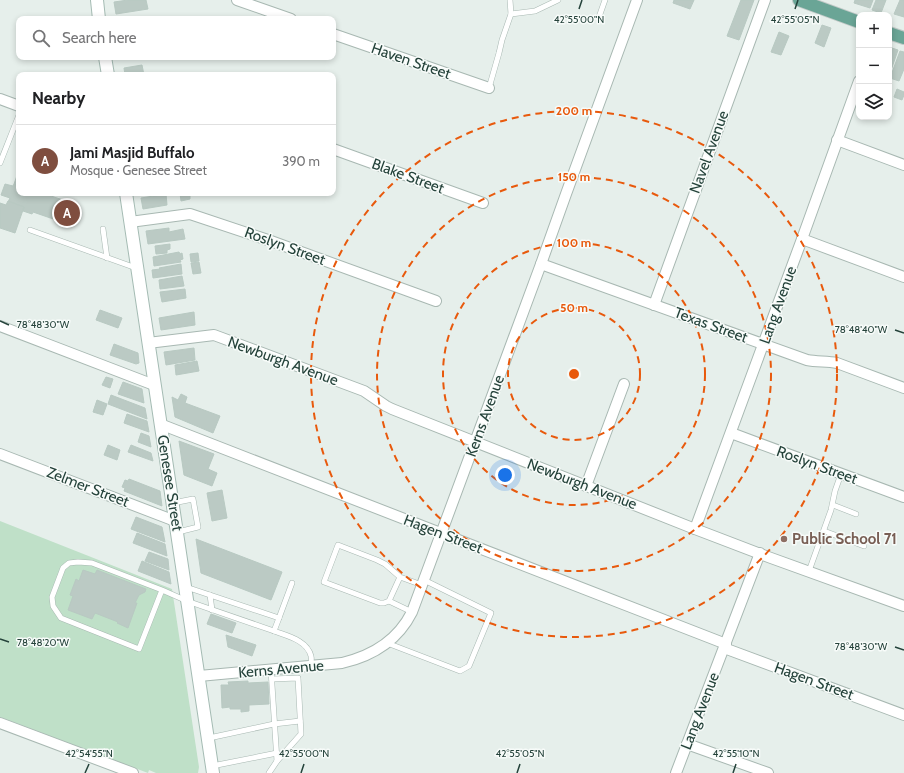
<!DOCTYPE html>
<html lang="en">
<head>
<meta charset="utf-8">
<style>
	:root { --surface:#fff; --page:#f6f6f6; --text:#202124; --muted:#757577; --line:#e0e0e0; --accent:#7f4e3f }
	body { margin:0; font-family:Cabin,sans-serif; background:var(--page); color:var(--text) }
	.controls { position:absolute; right:12px; top:12px; display:grid; overflow:hidden; border-radius:8px; box-shadow:0 2px 6px #0003 }
	.controls button { width:36px; height:36px; display:grid; place-items:center; padding:0; border:0; border-bottom:1px solid var(--line); background:var(--surface); color:var(--text); font:20px sans-serif }
	.you { position:absolute; left:505px; top:475px; width:14px; height:14px; margin:-10px; border:3px solid #fff; border-radius:50%; background:#1a73e8; box-shadow:0 0 0 6px #1a73e833 }
	.badge { display:grid; place-items:center; width:26px; height:26px; border-radius:50%; background:var(--accent); color:#fff; font-size:13px; font-weight:700 }
	.pin { position:absolute; translate:-50% -50%; border:2px solid #fff; box-shadow:0 1px 4px #0006 }
	.list { margin:0; padding:0; list-style:none }
	h2 { display:flex; justify-content:space-between; align-items:center; height:52px; margin:0; padding:0 16px; font-size:17px }
	h2 small { font-size:13px; font-weight:400; color:var(--muted) }
	.list li { display:grid; grid-template-columns:26px 1fr auto; gap:12px; align-items:center; box-sizing:border-box; height:72px; padding:0 16px; border-top:1px solid var(--line) }
	.list b { display:block; font-size:15px; white-space:nowrap }
	.list p { margin:0; font-size:13px; white-space:nowrap; color:var(--muted) }
	.list em { font-size:13px; font-style:normal; color:var(--muted) }
	.icon { flex:none; width:22px; height:22px; fill:none; stroke:currentColor; stroke-width:2; stroke-linecap:round; stroke-linejoin:round }
	.map { position:relative; flex:none; width:904px; height:773px; overflow:hidden }
	.search { position:absolute; background:var(--surface); box-shadow:0 2px 6px #0003; left:16px; top:16px; width:320px; height:44px; display:flex; align-items:center; gap:10px; box-sizing:border-box; padding:0 14px; border-radius:8px; color:var(--muted); font-size:15px }
	.panel { position:absolute; background:var(--surface); box-shadow:0 2px 6px #0003; left:16px; top:72px; width:320px; height:124px; border-radius:8px }
	.map>svg:first-child { display:block }
	.green { fill:#bfe0c8 }
	.building { fill:#bbcac4; stroke:#b8c9c2 }
	.lines { fill:none; stroke-linecap:round; stroke-linejoin:round }
	.lane-casing { stroke:#a8b8b2; stroke-width:6 }
	.street-casing { stroke:#a8b8b2; stroke-width:12 }
	.secondary-casing { stroke:#a4bbb3; stroke-width:14 }
	.primary-casing { stroke:#c2cac8; stroke-width:14 }
	.lane { stroke:#fff; stroke-width:5 }
	.street { stroke:#fff; stroke-width:10 }
	.secondary { stroke:#fff; stroke-width:12 }
	.primary { stroke:#6aa596; stroke-width:12 }
	.ticks { fill:none; stroke:#24423a; stroke-width:1.5 }
	.ring { fill:none; stroke:#e8590c; stroke-width:2; stroke-dasharray:7 5 }
	.education-dot { fill:#8d6e63; stroke:#f7fbf9; stroke-width:1.5 }
	.labels { text-anchor:middle; stroke-width:3; stroke-linejoin:round; paint-order:stroke }
	.street-label { font-size:15px; fill:#24423a; stroke:#f7fbf9 }
	.education-label { font-size:15px; font-weight:bold; fill:#785e54; stroke:#f7fbf9; text-anchor:start }
	.ticks-label { font-size:10px; text-anchor:middle; fill:#24423a; stroke:#f7fbf9; stroke-width:3; stroke-linejoin:round; paint-order:stroke }
	.centre { fill:#e8590c; stroke:#f7fbf9; stroke-width:2 }
	.ring-label { font-size:12px; text-anchor:middle; font-weight:bold; fill:#e8590c; stroke:#f7fbf9; stroke-width:3; stroke-linejoin:round; paint-order:stroke }
</style>
</head>
<body>
<div class="map">
<svg width="904" height="773" viewBox="0 0 904 773">
	<rect width="100%" height="100%" fill="#e6efeb"/>
	<polygon class="green" points="0,521 172,589 199,767 198,773 156,773 149,770 148,773 0,717"/>
	<g class="building">
		<polygon points="128,0 146,0 148,9 116,14 114,2"/>
		<polygon points="674,0 694,0 690,9 673,3"/>
		<polygon points="741,0 754,0 739,40 727,36"/>
		<polygon points="855,0 873,0 870,8 854,3"/>
		<polygon points="876,0 886,0 881,13 872,10"/>
		<polygon points="900,0 904,0 904,17 894,14"/>
		<polygon points="822,25 831,28 824,47 815,43"/>
		<polygon points="779,32 789,36 781,55 771,52"/>
		<polygon points="889,47 898,50 889,76"/>
		<polygon points="900,51 904,52 904,69 899,81 890,78"/>
		<polygon points="142,65 144,75 125,75 124,68"/>
		<polygon points="897,89 904,92 904,95 902,100 894,97"/>
		<polygon points="19,170 19,186 14,184"/>
		<polygon points="5,184 13,186 14,184 19,186 19,193 42,193 69,202 70,200 75,202 73,208 76,208 71,221 69,220 67,227 61,225 62,222 33,212 32,214 23,211 24,207 8,202 10,198 1,195"/>
		<polygon points="180,193 190,193 190,199 181,201"/>
		<polygon points="166,194 167,205 143,209 141,198"/>
		<polygon points="8,201 24,207 15,233 0,228 0,203 6,205"/>
		<polygon points="169,228 169,232 183,229 185,239 148,244 146,231"/>
		<polygon points="170,244 170,249 167,250 167,253 156,254 155,246"/>
		<polygon points="179,252 180,254 182,253 183,259 180,260 181,262 154,266 153,257"/>
		<polygon points="198,253 199,261 191,262 190,254"/>
		<polygon points="199,262 201,273 193,274 191,263"/>
		<polygon points="181,264 182,274 153,278 152,270 160,269 159,268"/>
		<polygon points="182,276 184,286 160,289 159,280"/>
		<polygon points="185,289 186,298 162,302 160,292"/>
		<polygon points="100,310 122,318 118,328 96,320"/>
		<polygon points="194,312 195,325 161,330 159,318"/>
		<polygon points="114,344 138,353 139,363 136,364 110,355"/>
		<polygon points="194,348 195,360 166,365 164,352"/>
		<polygon points="197,361 199,371 176,375 175,365"/>
		<polygon points="106,377 113,379 110,388 102,385"/>
		<polygon points="123,382 142,389 144,403 118,394"/>
		<polygon points="181,394 187,397 185,403 220,416 213,433 175,417 172,397 178,400"/>
		<polygon points="111,395 145,408 147,419 108,404"/>
		<polygon points="97,400 107,404 103,415 93,412"/>
		<polygon points="127,414 147,421 149,432 124,423"/>
		<polygon points="141,433 149,436 151,447 138,442"/>
		<polygon points="179,441 214,454 208,469 217,473 212,486 184,475"/>
		<polygon points="108,445 120,450 117,460 104,455"/>
		<polygon points="131,445 151,453 153,461 128,452"/>
		<polygon points="129,479 160,491 162,506 124,491 125,488 122,487 125,480 128,481"/>
		<polygon points="222,490 227,518 212,521 207,493"/>
		<polygon points="136,517 162,527 165,542 131,529"/>
		<polygon points="137,533 165,544 167,556 133,543"/>
		<polygon points="196,539 282,572 271,600 201,573"/>
		<polygon points="149,552 168,559 169,570 145,561"/>
		<polygon points="142,561 169,572 171,584 138,571"/>
		<polygon points="83,570 95,574 97,570 146,589 145,592 139,595 135,603 137,603 128,628 117,623 118,622 95,613 92,619 68,610 73,596 70,595 76,579 79,581"/>
		<polygon points="211,614 236,623 232,633 207,624"/>
		<polygon points="226,635 256,645 252,656 228,647"/>
		<polygon points="248,681 248,683 268,682 269,704 249,705 249,711 241,712 241,709 230,709 230,707 222,708 221,685 229,685 228,682"/>
	</g>
	<g class="lines">
		<g class="lane-casing">
			<g id="lane">
				<polyline points="511,14 535,11 558,0"/>
				<polyline points="599,17 605,0"/>
				<polyline points="489,88 499,53 502,40 511,14 510,0"/>
				<polyline points="0,163 19,115"/>
				<polyline points="103,229 107,258"/>
				<polyline points="30,230 136,268"/>
				<polyline points="173,503 193,499 198,527 178,532"/>
				<polyline points="833,505 856,514"/>
				<polyline points="824,531 864,546"/>
				<polyline points="809,571 831,510 835,491 841,474"/>
				<polyline points="400,577 389,601 384,603 380,603 324,582 338,545 377,560 385,564 400,577 422,585"/>
				<polyline points="186,587 279,618 292,583"/>
				<polyline points="162,590 139,649 61,618 53,606 52,597 63,568 69,563 78,562 92,563 162,590 187,601 274,631 279,618"/>
				<polyline points="210,595 212,610"/>
				<polyline points="389,601 412,612"/>
				<path d="M274,631C287,636 307,640 311,656C312,659 311,663 311,666"/>
				<polyline points="387,643 460,671 469,666 491,613 424,580"/>
				<polyline points="272,679 298,678 301,734 277,761"/>
				<polyline points="209,738 274,724 300,721"/>
				<polyline points="212,766 277,753"/>
				<polyline points="269,773 277,761 271,670"/>
			</g>
		</g>
		<g class="street-casing">
			<g id="street">
				<polyline points="237,0 291,19"/>
				<polyline points="333,34 489,88"/>
				<polyline points="0,99 19,106"/>
				<polyline points="837,140 904,165"/>
				<polyline points="333,149 483,203"/>
				<polyline points="130,222 190,214 268,240 436,301"/>
				<polyline points="802,239 904,277"/>
				<path d="M541,264L807,360C817,362 827,361 837,363L904,388"/>
				<polyline points="654,305 765,0"/>
				<polyline points="0,326 154,385"/>
				<polyline points="148,343 214,335 364,391 386,406 392,409 695,529 771,558 904,606"/>
				<polyline points="160,424 726,644"/>
				<polyline points="731,433 904,497"/>
				<polyline points="0,454 175,521"/>
				<polyline points="586,486 624,384"/>
				<polyline points="695,529 802,239 859,81"/>
				<polyline points="724,648 904,715"/>
				<path d="M199,676L342,663C372,656 398,640 412,612L541,264L566,194L637,0"/>
				<polyline points="0,723 133,773"/>
				<polyline points="687,744 768,773"/>
				<polyline points="676,773 760,553"/>
			</g>
		</g>
		<g class="secondary-casing">
			<g id="secondary">
				<polyline points="97,0 99,19"/>
				<polyline points="105,57 108,75"/>
				<polyline points="126,193 213,773"/>
			</g>
		</g>
		<g class="primary-casing">
			<g id="primary">
				<polyline points="799,0 859,22"/>
				<polyline points="889,33 904,38"/>
			</g>
		</g>
		<use href="#lane" class="lane"/>
		<use href="#street" class="street"/>
		<use href="#secondary" class="secondary"/>
		<use href="#primary" class="primary"/>
	</g>
	<path class="ticks" d="M579,9L582,0M795,9L798,0M0,321L9,325M895,330L904,333M0,639L9,642M895,647L904,650M85,773L89,764M301,773L304,764M517,773L520,764M733,773L736,764"/>
	<g class="ring">
		<circle cx="574" cy="374" r="66"/>
		<circle cx="574" cy="374" r="131"/>
		<circle cx="574" cy="374" r="197"/>
		<circle cx="574" cy="374" r="263"/>
	</g>
	<circle class="education-dot" cx="784" cy="539" r="4"/>
	<g class="labels">
		<g class="street-label">
			<text transform="translate(411 61) rotate(19)" y="5">Haven Street</text>
			<text transform="translate(709 152) rotate(-70)" y="5">Navel Avenue</text>
			<text transform="translate(408 176) rotate(20)" y="5">Blake Street</text>
			<text transform="translate(285 246) rotate(20)" y="5">Roslyn Street</text>
			<text transform="translate(778 305) rotate(-70)" y="5">Lang Avenue</text>
			<text transform="translate(711 325) rotate(20)" y="5">Texas Street</text>
			<text transform="translate(283 361) rotate(20)" y="5">Newburgh Avenue</text>
			<text transform="translate(485 416) rotate(-70)" y="5">Kerns Avenue</text>
			<text transform="translate(817 465) rotate(20)" y="5">Roslyn Street</text>
			<text transform="translate(170 483) rotate(81)" y="5">Genesee Street</text>
			<text transform="translate(582 484) rotate(21)" y="5">Newburgh Avenue</text>
			<text transform="translate(88 487) rotate(21)" y="5">Zelmer Street</text>
			<text transform="translate(443 534) rotate(21)" y="5">Hagen Street</text>
			<text transform="translate(281 669) rotate(-5)" y="5">Kerns Avenue</text>
			<text transform="translate(814 681) rotate(20)" y="5">Hagen Street</text>
			<text transform="translate(700 711) rotate(-69)" y="5">Lang Avenue</text>
		</g>
		<g class="education-label">
			<text x="792" y="544">Public School 71</text>
		</g>
	</g>
	<g class="ticks-label">
		<text x="579" y="23">42°55'00"N</text>
		<text x="795" y="23">42°55'05"N</text>
		<text x="43" y="328">78°48'30"W</text>
		<text x="861" y="333">78°48'40"W</text>
		<text x="43" y="646">78°48'20"W</text>
		<text x="861" y="650">78°48'30"W</text>
		<text x="89" y="757">42°54'55"N</text>
		<text x="304" y="757">42°55'00"N</text>
		<text x="520" y="757">42°55'05"N</text>
		<text x="736" y="757">42°55'10"N</text>
	</g>
	<circle cx="574" cy="374" r="6" class="centre"/>
	<g class="ring-label">
		<text x="574" y="115">200 m</text>
		<text x="574" y="181">150 m</text>
		<text x="574" y="247">100 m</text>
		<text x="574" y="312">50 m</text>
	</g>
</svg>
<div class="controls">
<button>+</button>
<button>−</button>
<button><svg class="icon" aria-label="layers" viewBox="0 0 24 24"><path d="M12 4l9 5-9 5-9-5zM3 14l9 5 9-5"/></svg></button>
</div>
<div class="you"></div>
<div class="pin badge" style="left:67px;top:213px">A</div>
<div class="search"><svg class="icon" aria-label="search" viewBox="0 0 24 24"><circle cx="10" cy="10" r="6"/><path d="M15 15l6 6"/></svg>Search here</div>
<section class="panel">
<h2>Nearby<small></small></h2>
<ul class="list">
<li><span class="badge">A</span><div><b>Jami Masjid Buffalo</b><p>Mosque · Genesee Street</p></div><em>390 m</em></li>
</ul>
</section>
</div>
</body>
</html>
